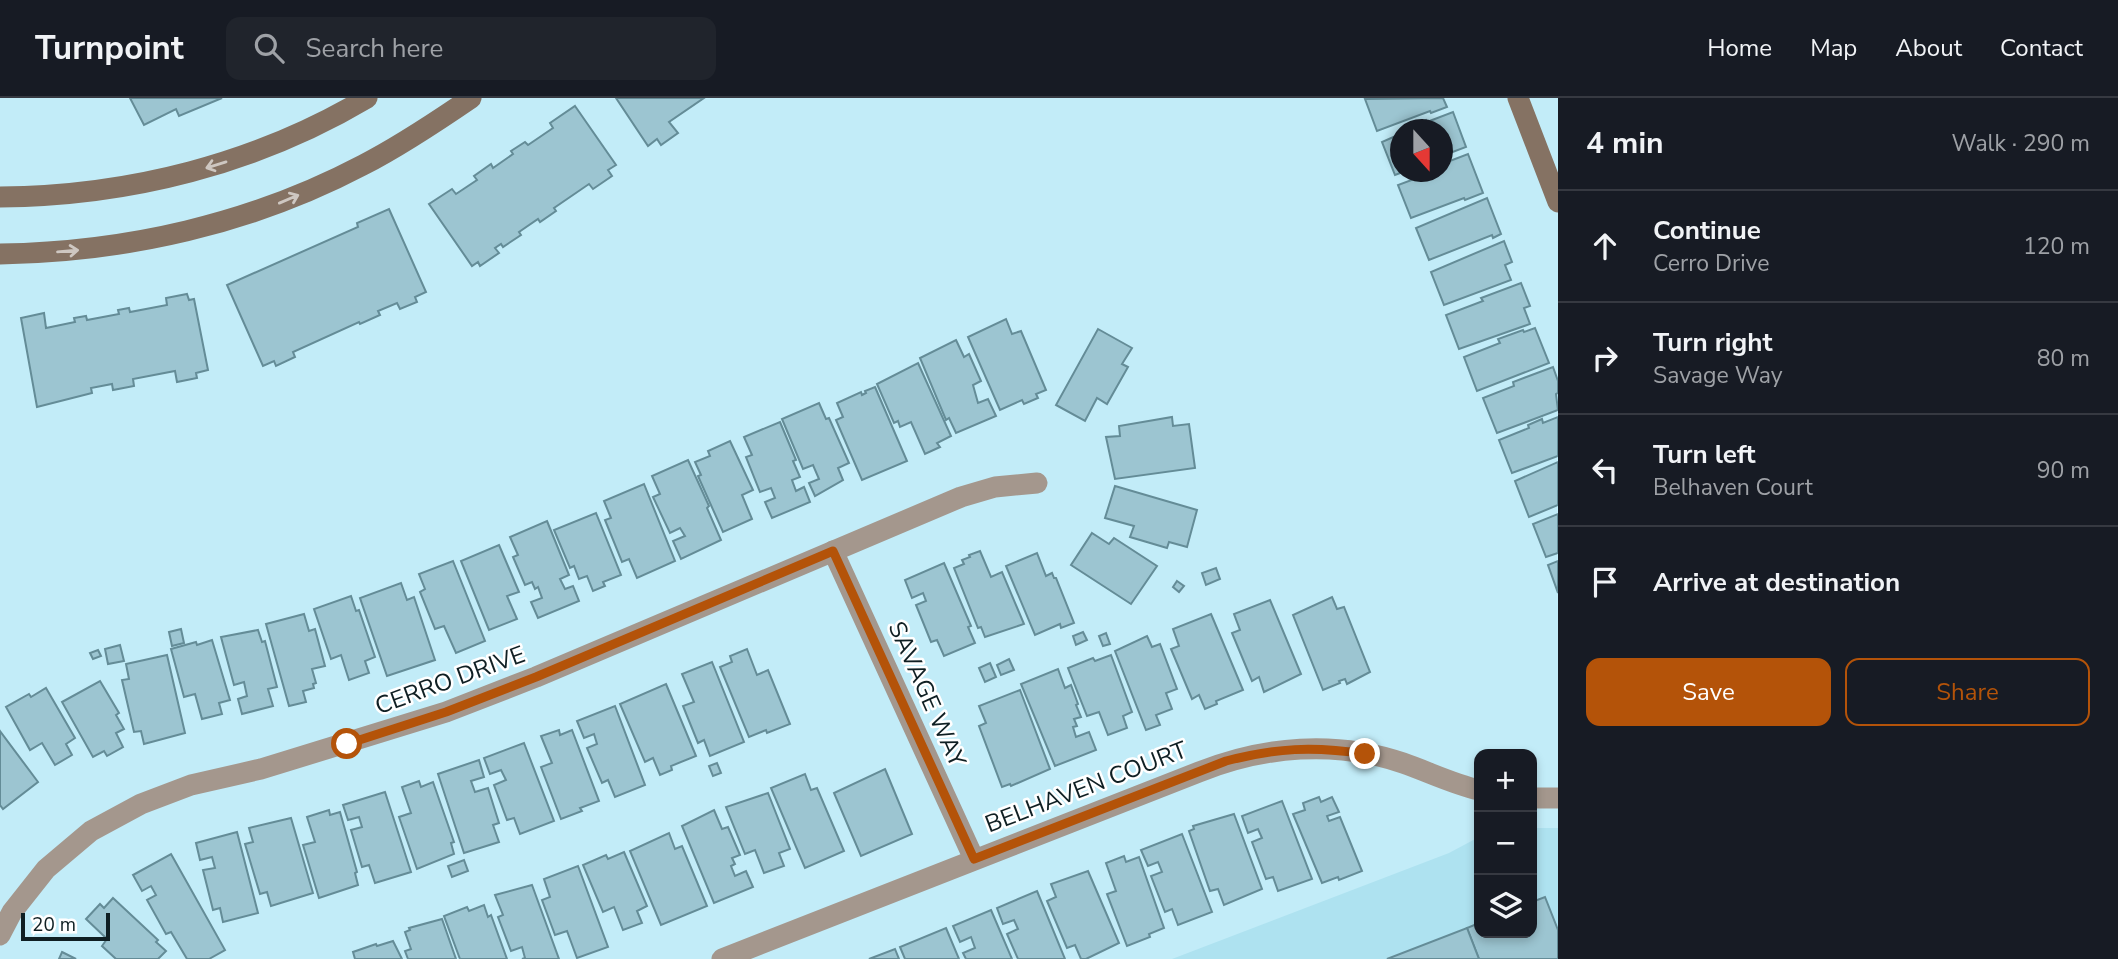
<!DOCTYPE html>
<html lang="en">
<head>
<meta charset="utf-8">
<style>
	:root { --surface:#171b24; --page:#20242c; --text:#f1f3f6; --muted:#9ea1a6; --line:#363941; --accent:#b45309 }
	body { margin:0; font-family:"Nunito Sans",sans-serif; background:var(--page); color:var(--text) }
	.controls { position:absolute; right:21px; bottom:21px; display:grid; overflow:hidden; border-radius:14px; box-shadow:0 4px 10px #0003 }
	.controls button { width:63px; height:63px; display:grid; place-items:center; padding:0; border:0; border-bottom:2px solid var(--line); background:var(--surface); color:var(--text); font:35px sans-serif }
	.compass { position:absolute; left:1390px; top:21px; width:63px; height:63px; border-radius:50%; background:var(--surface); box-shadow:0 4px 10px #0003; rotate:159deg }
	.scale { position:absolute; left:21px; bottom:18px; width:89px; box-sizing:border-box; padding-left:7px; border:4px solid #0f1f23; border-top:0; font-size:19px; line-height:24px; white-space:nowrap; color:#0f1f23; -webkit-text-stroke:5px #fff; paint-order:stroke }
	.stop { position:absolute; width:21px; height:21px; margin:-16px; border:5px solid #b45309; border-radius:50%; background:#fff }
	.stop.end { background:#b45309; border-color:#fff; box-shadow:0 2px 7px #0008 }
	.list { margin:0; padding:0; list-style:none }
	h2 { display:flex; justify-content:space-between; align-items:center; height:91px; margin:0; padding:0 28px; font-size:30px }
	h2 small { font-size:23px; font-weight:400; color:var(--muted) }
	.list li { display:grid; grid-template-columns:46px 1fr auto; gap:21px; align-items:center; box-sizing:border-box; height:112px; padding:0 28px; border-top:2px solid var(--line) }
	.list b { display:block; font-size:26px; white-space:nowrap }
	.list p { margin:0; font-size:23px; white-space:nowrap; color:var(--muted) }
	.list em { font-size:23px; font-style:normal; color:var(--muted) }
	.actions { display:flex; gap:14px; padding:21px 28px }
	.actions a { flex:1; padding:16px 0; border:2px solid var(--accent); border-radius:14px; text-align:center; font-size:24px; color:var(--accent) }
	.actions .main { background:var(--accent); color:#fff }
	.icon { flex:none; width:38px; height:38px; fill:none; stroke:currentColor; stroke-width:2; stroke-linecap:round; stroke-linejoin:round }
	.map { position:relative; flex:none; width:1558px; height:861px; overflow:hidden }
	header { display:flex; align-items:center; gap:42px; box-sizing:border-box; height:98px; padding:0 35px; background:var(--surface); border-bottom:2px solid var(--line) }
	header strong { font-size:33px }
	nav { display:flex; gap:38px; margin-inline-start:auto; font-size:24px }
	.search { width:490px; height:63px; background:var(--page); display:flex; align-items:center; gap:18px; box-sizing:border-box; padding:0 24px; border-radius:14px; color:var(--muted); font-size:26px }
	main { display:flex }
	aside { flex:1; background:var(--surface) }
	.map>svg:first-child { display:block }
	.built { fill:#aee2f0 }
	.building { fill:#9cc5d1; stroke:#648c97; stroke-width:2 }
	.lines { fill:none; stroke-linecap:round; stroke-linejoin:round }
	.street { stroke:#a4978d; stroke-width:21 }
	.secondary { stroke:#857263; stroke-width:21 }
	.oneway { stroke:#cec7c1 }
	.route { stroke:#b45309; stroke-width:9 }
	.labels { text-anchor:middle; stroke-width:5; stroke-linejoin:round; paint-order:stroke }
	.street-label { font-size:24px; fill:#0f1f23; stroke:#fff }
</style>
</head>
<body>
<header>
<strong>Turnpoint</strong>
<div class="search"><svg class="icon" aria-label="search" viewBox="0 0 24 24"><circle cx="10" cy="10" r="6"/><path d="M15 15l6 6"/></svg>Search here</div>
<nav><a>Home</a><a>Map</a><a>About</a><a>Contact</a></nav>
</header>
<main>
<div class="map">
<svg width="1558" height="861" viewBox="0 0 1558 861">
	<rect width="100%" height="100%" fill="#c2ecf8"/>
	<polygon class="built" points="1532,730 1558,730 1558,861 1172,861 1449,755 1479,739 1479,835 1532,835"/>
	<g class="building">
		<polygon points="130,0 222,0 179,18 176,11 144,27"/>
		<polygon points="616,0 704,0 669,24 678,35 661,47 657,41 648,48"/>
		<polygon points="1443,0 1447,9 1431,15 1430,13 1377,33 1365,1"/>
		<polygon points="575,8 616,67 608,72 612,78 593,91 589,86 554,110 556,113 540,124 538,121 519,134 521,137 503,149 501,146 495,150 499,155 480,168 478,164 472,168 429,106 452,91 456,96 477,82 474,78 491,66 493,70 513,56 511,53 525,44 528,47 553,30 550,25"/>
		<polygon points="1453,14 1466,49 1442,58 1442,32 1413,32 1418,30 1416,26 1426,22 1427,24"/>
		<polygon points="1400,36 1400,74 1403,74 1395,77 1382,44"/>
		<polygon points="1468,56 1483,95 1465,102 1464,100 1411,120 1398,87 1433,74 1442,74 1442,66"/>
		<polygon points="1487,100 1501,136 1493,140 1492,137 1429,162 1416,130"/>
		<polygon points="389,111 426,194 415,199 417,204 400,211 397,205 378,213 380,217 360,226 359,224 293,254 295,259 276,268 274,263 263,268 227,187 358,129 357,125"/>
		<polygon points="1504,143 1512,164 1505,167 1511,182 1444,207 1431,174"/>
		<polygon points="1521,185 1530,208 1524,210 1530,226 1459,251 1446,217 1483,203 1481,200"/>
		<polygon points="187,196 189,202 194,201 208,272 196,275 197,280 177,284 175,273 133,281 134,288 113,292 112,286 91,290 92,295 37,309 21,220 44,215 46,230 75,224 74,220 86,218 87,222 119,216 118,212 129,210 130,214 167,207 166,200"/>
		<polygon points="1006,221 1012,236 1021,233 1046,292 1036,296 1038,300 1024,306 1022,302 1000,312 968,239"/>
		<polygon points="1535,230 1549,265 1477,293 1464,259 1500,245 1498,241 1523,232 1524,234"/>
		<polygon points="1098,231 1132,250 1122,266 1128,269 1107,306 1097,300 1085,323 1056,307"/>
		<polygon points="956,242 964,259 969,256 981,283 973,287 978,305 988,301 996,318 956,335 949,320 946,322 920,260"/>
		<polygon points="918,265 951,338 937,345 940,349 925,356 911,324 900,329 898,323 894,325 877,286"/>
		<polygon points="1553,269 1558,283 1558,295 1556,296 1558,312 1497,335 1483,300 1514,288 1513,284"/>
		<polygon points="875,289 907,363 862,382 836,322 843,319 837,305 861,294 862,297 866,295 865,293"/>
		<polygon points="819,305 826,321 829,320 849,365 838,370 843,382 815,398 809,385 819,381 813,367 803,371 782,321"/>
		<polygon points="1172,319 1173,328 1189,326 1195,370 1115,381 1106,339 1120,338 1119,328"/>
		<polygon points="1558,319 1558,358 1512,375 1499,342 1529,330 1528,327 1542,321 1543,325"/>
		<polygon points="780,324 796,362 793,363 800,379 792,382 796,393 804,389 810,404 772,420 765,404 775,400 771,390 760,394 746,359 752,357 744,339"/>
		<polygon points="730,343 753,392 742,397 752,421 723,434 698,378 701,377 695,364 710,358 708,353"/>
		<polygon points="688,362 709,408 707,410 721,442 681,461 673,443 685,438 680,430 670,435 653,399 660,396 652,378"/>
		<polygon points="1558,364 1558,407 1529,419 1515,383"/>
		<polygon points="644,386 675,463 637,480 629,461 622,464 605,422 611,420 604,403"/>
		<polygon points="1115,388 1197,412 1187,449 1169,444 1167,450 1130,439 1134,428 1105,420"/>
		<polygon points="596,415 621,477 603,484 605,488 593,493 587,478 579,481 574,468 570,470 554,432"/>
		<polygon points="1558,416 1558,455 1546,459 1533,426"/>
		<polygon points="547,423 569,477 560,481 565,491 573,488 579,503 538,520 531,504 542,500 538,489 535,491 532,484 525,487 513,459 518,457 510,439"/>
		<polygon points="1092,435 1109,446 1114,440 1157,468 1131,506 1071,467"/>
		<polygon points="499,447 519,494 507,498 517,521 489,532 461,463"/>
		<polygon points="980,453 991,479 1002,474 1024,526 985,539 981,529 978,530 954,470 964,466 962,462 970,459 969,457"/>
		<polygon points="1037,455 1046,478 1052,475 1054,480 1056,480 1074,525 1061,530 1060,526 1035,537 1006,468"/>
		<polygon points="453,463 485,543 456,555 444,528 435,531 420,494 425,491 419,476"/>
		<polygon points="1558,463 1558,495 1548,467"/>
		<polygon points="944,465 971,528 968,529 975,545 944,558 937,542 931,544 916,507 926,503 923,495 912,500 905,482"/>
		<polygon points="1216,470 1220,481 1206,487 1202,475"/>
		<polygon points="1177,483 1184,488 1179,494 1173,489"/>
		<polygon points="401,485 407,502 414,499 435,562 387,578 360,500"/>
		<polygon points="351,498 356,513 359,512 375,559 365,563 369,575 349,582 341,557 331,561 314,511"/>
		<polygon points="1332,499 1337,511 1344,509 1370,574 1347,586 1345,581 1339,583 1340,585 1323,592 1293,517"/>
		<polygon points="1270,502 1301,576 1264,594 1259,579 1252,583 1232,535 1240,532 1234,516"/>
		<polygon points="304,516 309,533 315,531 325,568 312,571 316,585 313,586 314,590 303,593 306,604 289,608 266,526"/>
		<polygon points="1211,516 1243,592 1216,603 1217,606 1205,611 1199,597 1192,601 1171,551 1179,548 1173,531"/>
		<polygon points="181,531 184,545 172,548 169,534"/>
		<polygon points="258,532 262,544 265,543 277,589 268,591 273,608 242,616 238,601 247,598 244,584 234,587 221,539"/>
		<polygon points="1083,534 1087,542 1076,547 1073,538"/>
		<polygon points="1106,535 1110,546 1103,548 1099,538"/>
		<polygon points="1147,538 1152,549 1160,546 1177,591 1166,595 1172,611 1156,617 1160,627 1146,632 1115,553"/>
		<polygon points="212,542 230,602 219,605 222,616 202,621 195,596 184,599 171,551 196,544 197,547"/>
		<polygon points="120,547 124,563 108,566 105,551"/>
		<polygon points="747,551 757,577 768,572 790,626 767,635 766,632 749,639 720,569 732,564 730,558"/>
		<polygon points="98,552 101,558 93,561 90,555"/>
		<polygon points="167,557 185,635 144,646 141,633 134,634 122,582 129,581 126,566"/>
		<polygon points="1111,557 1132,614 1123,618 1127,630 1108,637 1099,614 1087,618 1068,570 1093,560 1095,563"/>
		<polygon points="1009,561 1014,572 1001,577 997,567"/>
		<polygon points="712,564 744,644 710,658 704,642 698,645 683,608 694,604 682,576"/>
		<polygon points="990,565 996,579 985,584 979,570"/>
		<polygon points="1058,571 1065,590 1071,587 1078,606 1076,607 1081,619 1074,621 1077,628 1073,629 1076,639 1089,634 1096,652 1055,668 1021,586"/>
		<polygon points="100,583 119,615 116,617 124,631 116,635 123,649 107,658 104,653 93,659 62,604"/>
		<polygon points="666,586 696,658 671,668 672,672 660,677 653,660 645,664 620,606"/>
		<polygon points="46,590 75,640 66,646 72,657 55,667 42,645 30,652 6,609 29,596 31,599"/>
		<polygon points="1020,592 1050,671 1011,688 1010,686 1002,689 979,628 986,625 979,608"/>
		<polygon points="615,608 645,687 615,699 608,682 602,685 587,650 597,646 594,636 584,640 577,623"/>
		<polygon points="559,632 560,637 572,632 599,703 580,710 582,713 561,721 541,669 552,665 541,638"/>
		<polygon points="0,633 38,684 3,711 0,707"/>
		<polygon points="524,645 554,723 520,736 514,720 507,722 494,687 506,682 501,672 490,676 484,660"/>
		<polygon points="479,662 484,679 471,683 475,694 488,690 499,725 493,727 499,744 464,755 438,676"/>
		<polygon points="717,665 721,675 713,678 709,668"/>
		<polygon points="885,671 912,736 861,758 834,695"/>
		<polygon points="805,676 811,692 817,690 844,753 805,770 771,690"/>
		<polygon points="419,683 421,689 433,684 454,744 451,745 454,756 417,771 399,719 411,715 402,689"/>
		<polygon points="385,694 411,774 375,785 369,767 362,769 351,732 362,729 359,719 348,722 343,707"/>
		<polygon points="768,695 790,751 779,755 784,768 764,775 755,752 745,756 726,709"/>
		<polygon points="1319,699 1321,704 1332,699 1339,714 1327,718 1329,723 1340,719 1362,773 1339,782 1338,779 1322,785 1293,716 1305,712 1303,705"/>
		<polygon points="1282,703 1312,781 1278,793 1273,779 1266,781 1252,744 1262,740 1258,731 1248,735 1242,718"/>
		<polygon points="329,712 330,717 340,714 357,774 355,775 358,787 319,800 303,747 315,744 307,719"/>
		<polygon points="714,712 722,731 728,729 740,757 732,760 735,766 731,768 735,778 746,773 753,789 714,805 682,728"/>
		<polygon points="1234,716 1262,791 1224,807 1218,791 1210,793 1189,733 1194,731 1193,728"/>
		<polygon points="291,720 313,795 271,808 267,794 260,796 245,746 253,744 249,730"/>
		<polygon points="237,734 258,815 223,824 220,810 213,812 203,772 215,770 212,759 200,762 196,745"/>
		<polygon points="669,735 675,751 682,748 707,808 661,827 630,753"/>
		<polygon points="1182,736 1212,814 1178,827 1172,811 1165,814 1151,778 1162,774 1158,764 1148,768 1141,752"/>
		<polygon points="624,754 647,808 637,813 642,825 623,832 614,809 603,814 583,767 606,757 608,761"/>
		<polygon points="171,756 225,852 209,861 187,861 171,834 166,836 147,802 156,797 151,788 142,793 133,777"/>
		<polygon points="1124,758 1126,764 1139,759 1164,830 1149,836 1150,839 1127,848 1107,796 1116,793 1106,765"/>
		<polygon points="464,762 468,773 452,779 448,768"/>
		<polygon points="578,768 608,849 577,860 567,833 555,837 542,802 550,799 544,781"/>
		<polygon points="1088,773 1119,845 1086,861 1081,861 1075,847 1067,850 1047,803 1056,799 1051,786"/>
		<polygon points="532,787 559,861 522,861 525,860 522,849 511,853 498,819 503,817 495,797"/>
		<polygon points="1037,793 1065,861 1018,861 1007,836 1018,831 1014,822 1003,826 997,810"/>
		<polygon points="1545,799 1558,832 1558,861 1479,861 1467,830 1479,825 1479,835 1532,835 1532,804"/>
		<polygon points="113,800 158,842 156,844 166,853 158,861 116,861 102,848 107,841 86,821 100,806 104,810"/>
		<polygon points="484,807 488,819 491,817 507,861 460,861 444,818 467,809 469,813"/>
		<polygon points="991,812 1012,861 966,861 963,855 975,850 971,839 960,844 953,828"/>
		<polygon points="442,821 456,861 408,861 405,853 411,851 405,834 410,832 409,830"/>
		<polygon points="946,830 959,861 905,861 900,849"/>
		<polygon points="1467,830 1479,861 1387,861"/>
		<polygon points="393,843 402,861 355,861 353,854 376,846 377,848"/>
		<polygon points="895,851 899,861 869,861"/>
		<polygon points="62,854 76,861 59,861"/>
	</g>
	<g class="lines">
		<g class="street">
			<polyline points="833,453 974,761"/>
			<polyline points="1532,700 1558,700"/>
			<polyline points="0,837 12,814 46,771 91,733 141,706 191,687 261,671 446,614 536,579 961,399 995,389 1037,385"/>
			<path d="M722,861L1199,674C1264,648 1336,642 1403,665C1429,674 1453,686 1479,692"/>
		</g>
		<g class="secondary">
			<polyline points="1518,0 1558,104"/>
			<path d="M0,99C129,98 256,66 367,0"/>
			<path d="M0,156C126,154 251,126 363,67C400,48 436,24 471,0"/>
		</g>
	</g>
	<defs><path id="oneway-shaft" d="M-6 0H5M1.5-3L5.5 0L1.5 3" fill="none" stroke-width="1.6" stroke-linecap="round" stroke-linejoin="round" transform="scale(1.75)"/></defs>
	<g class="oneway">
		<use href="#oneway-shaft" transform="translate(216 67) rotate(163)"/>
		<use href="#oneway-shaft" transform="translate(289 101) rotate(-23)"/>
		<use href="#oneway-shaft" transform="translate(68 153) rotate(-5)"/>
	</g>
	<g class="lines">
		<path class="route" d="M347,646L446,614L536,579L833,453L974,761L1226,663C1276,650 1313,648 1365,656"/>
	</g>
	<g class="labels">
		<g class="street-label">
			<text transform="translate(450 582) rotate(-20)" y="8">CERRO DRIVE</text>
			<text transform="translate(927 596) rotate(66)" y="8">SAVAGE WAY</text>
			<text transform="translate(1086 689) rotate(-21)" y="8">BELHAVEN COURT</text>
		</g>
	</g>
</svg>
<div class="controls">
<button>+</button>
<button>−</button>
<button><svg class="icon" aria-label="layers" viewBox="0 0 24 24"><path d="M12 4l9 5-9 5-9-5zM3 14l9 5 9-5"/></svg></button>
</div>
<svg class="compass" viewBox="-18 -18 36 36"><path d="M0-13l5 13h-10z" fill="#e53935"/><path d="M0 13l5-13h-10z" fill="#9ea1a6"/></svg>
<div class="scale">20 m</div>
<div class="stop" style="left:347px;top:646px"></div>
<div class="stop end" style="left:1365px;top:656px"></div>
</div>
<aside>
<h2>4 min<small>Walk · 290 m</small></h2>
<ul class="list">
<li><svg class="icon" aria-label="ahead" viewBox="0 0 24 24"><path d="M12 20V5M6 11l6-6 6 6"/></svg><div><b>Continue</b><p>Cerro Drive</p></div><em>120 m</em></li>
<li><svg class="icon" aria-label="right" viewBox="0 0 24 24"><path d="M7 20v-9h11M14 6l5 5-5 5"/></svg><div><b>Turn right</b><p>Savage Way</p></div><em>80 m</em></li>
<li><svg class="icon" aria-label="left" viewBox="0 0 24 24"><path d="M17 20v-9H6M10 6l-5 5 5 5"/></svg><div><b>Turn left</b><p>Belhaven Court</p></div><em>90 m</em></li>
<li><svg class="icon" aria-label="arrive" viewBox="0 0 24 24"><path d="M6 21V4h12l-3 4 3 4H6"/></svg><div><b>Arrive at destination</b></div></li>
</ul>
<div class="actions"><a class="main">Save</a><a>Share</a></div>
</aside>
</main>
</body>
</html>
